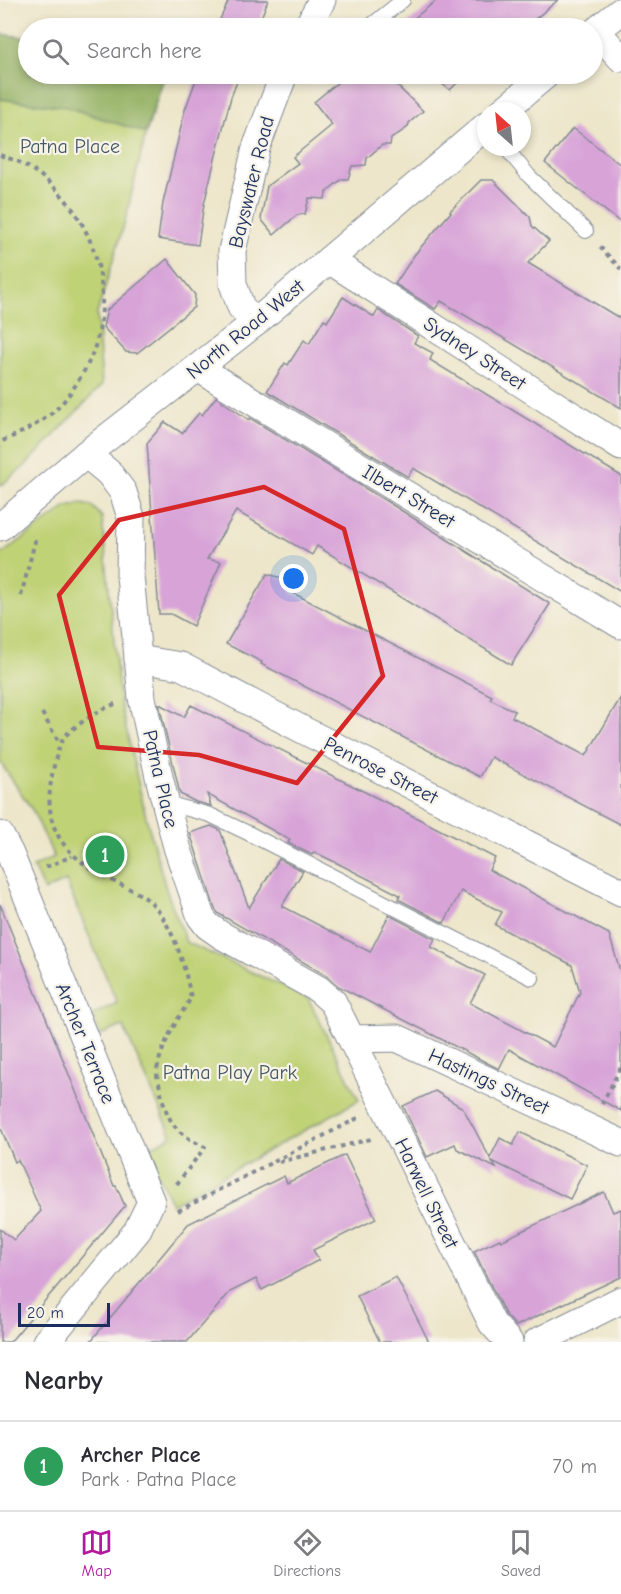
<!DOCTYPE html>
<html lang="en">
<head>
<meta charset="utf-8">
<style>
	:root { --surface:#fff; --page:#f2f2f3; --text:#2b2b33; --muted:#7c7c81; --line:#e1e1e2; --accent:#b5179e }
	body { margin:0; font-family:"Comic Neue",sans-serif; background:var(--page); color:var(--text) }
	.compass { position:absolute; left:477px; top:102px; width:54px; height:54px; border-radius:50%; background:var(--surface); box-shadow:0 3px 9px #0003; rotate:333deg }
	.scale { position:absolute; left:18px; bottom:15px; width:92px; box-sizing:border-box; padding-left:6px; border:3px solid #1b2f5e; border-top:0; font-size:16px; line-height:21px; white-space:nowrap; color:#1b2f5e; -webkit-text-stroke:4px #f7f3e8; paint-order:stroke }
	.you { position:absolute; left:294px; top:579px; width:21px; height:21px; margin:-15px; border:4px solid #fff; border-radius:50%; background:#1a73e8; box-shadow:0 0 0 9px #1a73e833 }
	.badge { display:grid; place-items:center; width:39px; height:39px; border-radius:50%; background:var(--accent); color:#fff; font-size:20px; font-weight:700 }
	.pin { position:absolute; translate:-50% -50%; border:3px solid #fff; box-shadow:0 2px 6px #0006 }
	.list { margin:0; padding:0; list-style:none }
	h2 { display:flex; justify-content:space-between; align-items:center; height:78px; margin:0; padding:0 24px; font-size:26px }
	h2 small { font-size:20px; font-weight:400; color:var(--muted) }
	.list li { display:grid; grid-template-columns:39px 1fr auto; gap:18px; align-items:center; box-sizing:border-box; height:90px; padding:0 24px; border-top:2px solid var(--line) }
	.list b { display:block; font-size:22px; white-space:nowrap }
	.list p { margin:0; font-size:20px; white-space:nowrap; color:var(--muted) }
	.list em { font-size:20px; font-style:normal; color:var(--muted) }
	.icon { flex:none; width:33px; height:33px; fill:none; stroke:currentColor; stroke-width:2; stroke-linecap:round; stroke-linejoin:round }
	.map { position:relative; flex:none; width:621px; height:1342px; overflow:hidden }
	.search { position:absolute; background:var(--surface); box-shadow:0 3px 9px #0003; left:18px; right:18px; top:18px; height:66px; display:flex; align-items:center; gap:15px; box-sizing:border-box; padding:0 21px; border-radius:33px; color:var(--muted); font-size:22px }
	.sheet { height:168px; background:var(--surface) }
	nav { display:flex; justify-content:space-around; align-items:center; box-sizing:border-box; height:84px; border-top:2px solid var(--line); background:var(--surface); font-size:16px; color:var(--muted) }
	nav a { display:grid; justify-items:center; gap:3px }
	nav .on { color:var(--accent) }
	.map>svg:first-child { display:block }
	.green { fill:#bfd276; stroke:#6d806a; stroke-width:1.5 }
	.forest { fill:#97b467; stroke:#597262; stroke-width:1.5 }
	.building { fill:#d8a4d8 }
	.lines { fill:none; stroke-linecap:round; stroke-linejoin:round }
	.service-casing { stroke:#848a94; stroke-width:16 }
	.minor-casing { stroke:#848a94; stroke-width:29 }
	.path { stroke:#848a94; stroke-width:4; stroke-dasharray:4.5 4.5; stroke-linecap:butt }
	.service { stroke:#fff; stroke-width:14 }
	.minor { stroke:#fff; stroke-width:27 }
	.marked { fill:none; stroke:#d62828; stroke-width:4.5; stroke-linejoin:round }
	.labels { text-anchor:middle; stroke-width:4.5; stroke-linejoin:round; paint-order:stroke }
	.park-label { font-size:20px; fill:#445864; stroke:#f7f3e8 }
	.street-label { font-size:20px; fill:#1b2f5e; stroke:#f7f3e8 }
</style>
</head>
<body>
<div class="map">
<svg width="621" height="1342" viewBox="0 0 621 1342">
	<rect width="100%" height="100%" fill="#f7f3e8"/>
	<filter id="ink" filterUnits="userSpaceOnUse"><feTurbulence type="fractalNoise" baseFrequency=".0167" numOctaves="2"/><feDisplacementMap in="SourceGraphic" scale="12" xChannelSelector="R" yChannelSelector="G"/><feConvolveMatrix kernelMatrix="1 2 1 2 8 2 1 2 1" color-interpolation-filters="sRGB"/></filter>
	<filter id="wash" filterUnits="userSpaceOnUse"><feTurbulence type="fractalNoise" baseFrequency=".008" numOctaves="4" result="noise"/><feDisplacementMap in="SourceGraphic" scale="24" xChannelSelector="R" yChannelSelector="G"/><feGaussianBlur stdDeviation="1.35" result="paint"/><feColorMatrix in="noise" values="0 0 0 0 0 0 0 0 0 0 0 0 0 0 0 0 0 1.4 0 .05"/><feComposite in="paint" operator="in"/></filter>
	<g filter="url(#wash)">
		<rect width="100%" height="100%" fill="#ede6ca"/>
		<g class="green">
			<polygon points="0,34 28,38 28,74 165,74 146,133 125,221 97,314 102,385 25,466 0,486"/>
			<polygon points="81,504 92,506 102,517 120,702 146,817 166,889 186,942 308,998 359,1100 172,1204 146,1149 172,1136 123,1026 100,1035 92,1015 117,1003 66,881 44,891 33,867 54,857 33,811 0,762 0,555 67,507"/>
		</g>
		<polygon class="forest" points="0,34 28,38 28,74 165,74 146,133 67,107 0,99"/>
		<g id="blocks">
			<g class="building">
				<polygon points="229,0 268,0 257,28 216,28"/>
				<polygon points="437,0 558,0 534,20 532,28 402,28"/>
				<polygon points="198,74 240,74 231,97 217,151 204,204 198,245 158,239 163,203 185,110"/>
				<polygon points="348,74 385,74 423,111 409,123 408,127 391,139 390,145 382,145 367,158 366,165 352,166 348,179 342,179 332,187 326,193 325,199 309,198 305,214 297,215 274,235 261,219 267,186 298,163 293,157 332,125 314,102"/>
				<polygon points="429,74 472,74 458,82 450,90"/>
				<polygon points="573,128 621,165 621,223 545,163"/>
				<polygon points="481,180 493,180 530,217 532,226 549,241 528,263 621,319 621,408 441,301 435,309 395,284 415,254 451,212 450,211"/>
				<polygon points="167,259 195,295 194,307 137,353 126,352 103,327 107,310"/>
				<polygon points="343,297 374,317 378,310 418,336 414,343 433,353 430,360 621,476 621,592 413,468 408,477 267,391 285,363 288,365 304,340 309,344 324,319 327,322"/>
				<polygon points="216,397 249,420 250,418 391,504 550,604 511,665 317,546 312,555 236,511 207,559 221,562 193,626 171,614 159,614 147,443 165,422 182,433 199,413 202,415"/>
				<polygon points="267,574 297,582 291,592 492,696 490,699 515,711 512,717 586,756 621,697 621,825 491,757 480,777 261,664 262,662 226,644"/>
				<polygon points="159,704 184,717 191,705 419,819 495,858 489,870 609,934 621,974 621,1111 509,1049 499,1069 338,986 326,975 219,914 215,909 190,833 211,826 220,830 249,908 279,859 303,871 282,906 370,952 389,915 435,939 431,947 485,975 470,1003 553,1047 580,992 572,965 495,925 502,912 461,891 444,923 398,899 400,895 337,863 314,852 312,855 288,843 290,840 207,794 211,806 196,802 180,794"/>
				<polygon points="0,904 114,1186 116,1186 125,1206 10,1342 0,1342 0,1229 14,1240 41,1211 18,1160 15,1162 0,1126"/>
				<polygon points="435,1091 463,1108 490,1158 500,1138 513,1145 520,1132 587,1165 570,1199 492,1161 496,1168 457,1149 455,1144 427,1157 403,1106"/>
				<polygon points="345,1155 376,1219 313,1250 319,1260 262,1290 256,1279 230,1292 187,1342 90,1342 188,1224 284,1176 287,1183"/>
				<polygon points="604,1192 613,1212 621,1209 621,1277 516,1326 505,1314 474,1251 500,1239 501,1241"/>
				<polygon points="396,1277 420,1324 429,1342 380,1342 357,1296"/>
			</g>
		</g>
	</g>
	<g filter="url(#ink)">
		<use href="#blocks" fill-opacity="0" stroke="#848a94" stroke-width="1.5"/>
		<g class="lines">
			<g class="service-casing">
				<g id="service">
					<polyline points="368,28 403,0"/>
					<polyline points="505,147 529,176 586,231"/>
					<polyline points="166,803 210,815 248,833 532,978"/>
				</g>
			</g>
			<g class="minor-casing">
				<g id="minor">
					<polyline points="307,28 322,0"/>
					<polyline points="596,31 621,58"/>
					<polyline points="592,34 621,11"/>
					<polyline points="503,111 547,74"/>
					<polyline points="329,260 621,447"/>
					<polyline points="255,323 241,307 233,284 232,251 256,148 284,74"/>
					<polyline points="198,368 621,625"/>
					<polyline points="86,454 109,473 123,492 131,517 130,576 142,698 160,781 177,847 201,917 208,926 221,935 318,989 333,1002 492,1323 509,1342"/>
					<polyline points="0,527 86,454 255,323 486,126"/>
					<polyline points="138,659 181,666 307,732 621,892"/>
					<polyline points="0,835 10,854 151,1202 137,1231 46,1342"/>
					<polyline points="352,1039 397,1038 621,1143"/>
					<polyline points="537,1342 621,1300"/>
				</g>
			</g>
			<g class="path">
				<path d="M0,155C7,158 15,160 21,163C95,203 125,301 83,373C74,388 65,402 52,413C36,426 19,434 0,442"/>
				<polyline points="600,247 621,269"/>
				<polyline points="21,596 35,541 31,536"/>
				<path d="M115,704C100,709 76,725 65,736C59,744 56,757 54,766C39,828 62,855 115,882C130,889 147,896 157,909C176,935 185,967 191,998C177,1020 162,1043 157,1070C156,1077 160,1085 161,1092C168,1124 177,1134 205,1147L176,1185"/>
				<polyline points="42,713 60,744"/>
				<polyline points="46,867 72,856"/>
				<polyline points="602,1104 621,1067"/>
				<polyline points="279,1162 371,1139"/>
				<polyline points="178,1211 358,1118"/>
			</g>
			<use href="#service" class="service"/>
			<use href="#minor" class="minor"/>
		</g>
	</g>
	<path class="marked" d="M264,487L344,529L383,676L297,783L199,755L98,747L59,595L119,520Z"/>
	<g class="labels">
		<g class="park-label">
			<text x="70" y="153">Patna Place</text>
			<text x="230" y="1079">Patna Play Park</text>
		</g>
		<g class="street-label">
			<text transform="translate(251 182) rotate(-76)" y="7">Bayswater Road</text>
			<text transform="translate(245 329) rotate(-39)" y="7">North Road West</text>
			<text transform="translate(475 353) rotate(33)" y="7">Sydney Street</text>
			<text transform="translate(409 496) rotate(31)" y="7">Ilbert Street</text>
			<text transform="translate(381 770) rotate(27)" y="7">Penrose Street</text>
			<text transform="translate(161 779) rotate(77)" y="7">Patna Place</text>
			<text transform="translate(86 1043) rotate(68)" y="7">Archer Terrace</text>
			<text transform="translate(489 1081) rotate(25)" y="7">Hastings Street</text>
			<text transform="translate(427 1193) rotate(64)" y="7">Harwell Street</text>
		</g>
	</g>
</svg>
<svg class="compass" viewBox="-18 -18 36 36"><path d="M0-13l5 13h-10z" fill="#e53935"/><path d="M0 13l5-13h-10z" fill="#7c7c81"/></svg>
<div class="scale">20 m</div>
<div class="you"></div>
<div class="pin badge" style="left:105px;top:855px;background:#2e9e5b">1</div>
<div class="search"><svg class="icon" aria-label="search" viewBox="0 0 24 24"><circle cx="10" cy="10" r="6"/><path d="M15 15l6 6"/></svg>Search here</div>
</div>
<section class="sheet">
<h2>Nearby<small></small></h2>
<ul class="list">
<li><span class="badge" style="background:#2e9e5b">1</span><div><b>Archer Place</b><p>Park · Patna Place</p></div><em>70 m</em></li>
</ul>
</section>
<nav>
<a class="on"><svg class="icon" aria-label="map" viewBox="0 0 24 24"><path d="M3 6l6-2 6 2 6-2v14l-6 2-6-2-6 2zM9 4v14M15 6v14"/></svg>Map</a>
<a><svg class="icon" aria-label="directions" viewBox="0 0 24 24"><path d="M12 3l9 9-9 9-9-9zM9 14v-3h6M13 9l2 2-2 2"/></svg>Directions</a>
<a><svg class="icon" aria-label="saved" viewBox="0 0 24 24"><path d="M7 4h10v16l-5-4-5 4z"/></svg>Saved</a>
</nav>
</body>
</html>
